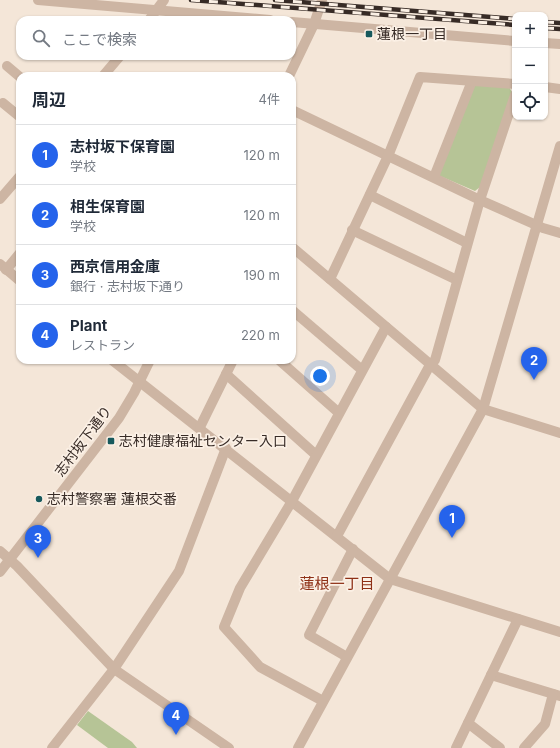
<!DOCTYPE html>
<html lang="ja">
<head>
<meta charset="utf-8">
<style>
	:root { --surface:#fff; --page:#f6f6f7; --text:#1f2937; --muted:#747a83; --line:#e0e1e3; --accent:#2563eb }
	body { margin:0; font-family:Inter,"Noto Sans JP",sans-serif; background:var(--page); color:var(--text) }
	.controls { position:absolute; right:12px; top:12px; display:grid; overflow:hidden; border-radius:8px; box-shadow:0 1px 3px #0004 }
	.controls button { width:36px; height:36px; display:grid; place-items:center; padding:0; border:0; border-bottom:1px solid var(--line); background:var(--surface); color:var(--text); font:20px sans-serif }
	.you { position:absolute; left:320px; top:376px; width:14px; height:14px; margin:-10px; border:3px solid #fff; border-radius:50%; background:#1a73e8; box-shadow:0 0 0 6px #1a73e833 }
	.badge { display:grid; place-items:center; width:26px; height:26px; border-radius:50%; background:var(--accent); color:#fff; font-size:13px; font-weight:700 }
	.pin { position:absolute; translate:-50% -33px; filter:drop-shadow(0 1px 2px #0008) }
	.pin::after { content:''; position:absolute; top:21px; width:14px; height:12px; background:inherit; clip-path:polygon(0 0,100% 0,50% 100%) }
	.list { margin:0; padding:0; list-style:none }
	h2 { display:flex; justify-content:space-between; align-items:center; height:52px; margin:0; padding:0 16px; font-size:17px }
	h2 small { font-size:13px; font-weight:400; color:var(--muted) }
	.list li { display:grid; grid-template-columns:26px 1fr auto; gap:12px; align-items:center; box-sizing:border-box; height:60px; padding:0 16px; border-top:1px solid var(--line) }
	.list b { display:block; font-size:15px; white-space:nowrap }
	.list p { margin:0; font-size:13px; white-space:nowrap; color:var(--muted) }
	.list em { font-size:13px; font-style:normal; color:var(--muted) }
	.icon { flex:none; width:22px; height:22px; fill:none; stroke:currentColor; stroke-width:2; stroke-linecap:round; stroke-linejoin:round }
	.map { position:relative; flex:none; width:560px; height:748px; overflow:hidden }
	.search { position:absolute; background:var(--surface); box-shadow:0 1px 3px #0004; left:16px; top:16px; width:280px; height:44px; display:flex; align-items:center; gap:10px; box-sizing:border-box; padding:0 14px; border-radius:12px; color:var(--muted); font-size:15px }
	.panel { position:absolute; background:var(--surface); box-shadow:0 1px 3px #0004; left:16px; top:72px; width:280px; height:292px; border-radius:12px }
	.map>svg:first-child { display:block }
	.green { fill:#b6c496 }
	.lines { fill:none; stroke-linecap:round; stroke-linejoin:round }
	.minor { stroke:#cdb5a3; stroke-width:10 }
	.rail-casing { stroke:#372b26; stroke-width:4.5 }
	.rail { stroke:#fbf0e5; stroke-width:3; stroke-dasharray:9; stroke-linecap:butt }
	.poi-dot { fill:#17595c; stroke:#fbf0e5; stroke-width:1.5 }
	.labels { text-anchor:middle; stroke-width:3.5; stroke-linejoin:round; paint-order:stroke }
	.poi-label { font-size:14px; fill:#372b26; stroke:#fbf0e5; text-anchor:start }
	.street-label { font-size:14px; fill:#372b26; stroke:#fbf0e5 }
	.neighbourhood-label { font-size:15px; fill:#8e3016; stroke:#fbf0e5 }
</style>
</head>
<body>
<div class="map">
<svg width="560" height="748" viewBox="0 0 560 748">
	<rect width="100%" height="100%" fill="#f4e6d8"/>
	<g class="green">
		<polygon points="475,84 509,87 512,92 480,187 475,191 440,176 439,169"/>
		<polygon points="88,711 132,742 137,748 108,748 77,725"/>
	</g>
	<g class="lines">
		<g class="minor">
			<polyline points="38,0 270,20"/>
			<polyline points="149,20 164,0"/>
			<polyline points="292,22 515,41"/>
			<polyline points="545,43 560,44"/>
			<polyline points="7,66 20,77"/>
			<polyline points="103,76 120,56"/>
			<polyline points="289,76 314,24 322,0"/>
			<polyline points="545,87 560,89"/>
			<polyline points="3,103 20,117"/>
			<polyline points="292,110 480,200 543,228 560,233"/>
			<polyline points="434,177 472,81"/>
			<polyline points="370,195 467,243"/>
			<polyline points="0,199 20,176"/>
			<polyline points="352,230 457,280"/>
			<polyline points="292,247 483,409 560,433"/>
			<polyline points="0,264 20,281"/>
			<polyline points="6,270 20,253"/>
			<polyline points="330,279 388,156 420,77 515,84"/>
			<polyline points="292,310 362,370"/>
			<polyline points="112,360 390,579 560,632"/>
			<polyline points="279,360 339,413"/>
			<polyline points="226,374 316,455"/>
			<polyline points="200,427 233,360"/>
			<polyline points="337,536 430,365 435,360 480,200 515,95"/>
			<polyline points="0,551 17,566 114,669 229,748"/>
			<polyline points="0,572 119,418 134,393 150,360"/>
			<polyline points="347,657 309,635 353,549"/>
			<polyline points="491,675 560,696"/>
			<polyline points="323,701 260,667 224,627 240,588 292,501 386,327"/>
			<polyline points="468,723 500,748"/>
			<polyline points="52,748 114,669 179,571 226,448"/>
			<polyline points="298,748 483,409 560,146"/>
			<polyline points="456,748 518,619"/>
			<polyline points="524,748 545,724 553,694"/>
		</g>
		<g class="rail-casing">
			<g id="rail">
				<polyline points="191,0 515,25"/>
				<polyline points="275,0 515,19"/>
				<polyline points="545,22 560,23"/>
				<polyline points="545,28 560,29"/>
			</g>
		</g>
		<use href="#rail" class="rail"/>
	</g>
	<g class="poi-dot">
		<rect x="365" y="30" width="8" height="8" rx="2"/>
		<rect x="107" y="437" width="8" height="8" rx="2"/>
		<circle cx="39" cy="499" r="4"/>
	</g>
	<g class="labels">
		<g class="poi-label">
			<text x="377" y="39">蓮根一丁目</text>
			<text x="119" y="446">志村健康福祉センター入口</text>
			<text x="47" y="504">志村警察署 蓮根交番</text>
		</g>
		<g class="street-label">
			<text transform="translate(83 441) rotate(-53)" y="5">志村坂下通り</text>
		</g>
		<g class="neighbourhood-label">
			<text x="337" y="589">蓮根一丁目</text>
		</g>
	</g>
</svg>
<div class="controls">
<button>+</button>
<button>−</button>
<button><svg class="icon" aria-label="locate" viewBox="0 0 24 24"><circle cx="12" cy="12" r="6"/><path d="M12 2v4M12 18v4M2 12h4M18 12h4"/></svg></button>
</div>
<div class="you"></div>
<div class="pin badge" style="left:452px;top:538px">1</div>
<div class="pin badge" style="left:534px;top:380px">2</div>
<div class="pin badge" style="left:38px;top:558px">3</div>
<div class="pin badge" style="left:176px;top:735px">4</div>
<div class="search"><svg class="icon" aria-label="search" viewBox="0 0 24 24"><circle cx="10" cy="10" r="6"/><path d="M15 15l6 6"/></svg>ここで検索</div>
<section class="panel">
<h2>周辺<small>4件</small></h2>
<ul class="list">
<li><span class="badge">1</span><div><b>志村坂下保育園</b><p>学校</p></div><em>120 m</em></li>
<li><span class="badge">2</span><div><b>相生保育園</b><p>学校</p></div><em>120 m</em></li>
<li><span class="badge">3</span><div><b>西京信用金庫</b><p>銀行 · 志村坂下通り</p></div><em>190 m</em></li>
<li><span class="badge">4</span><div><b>Plant</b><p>レストラン</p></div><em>220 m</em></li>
</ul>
</section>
</div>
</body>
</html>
